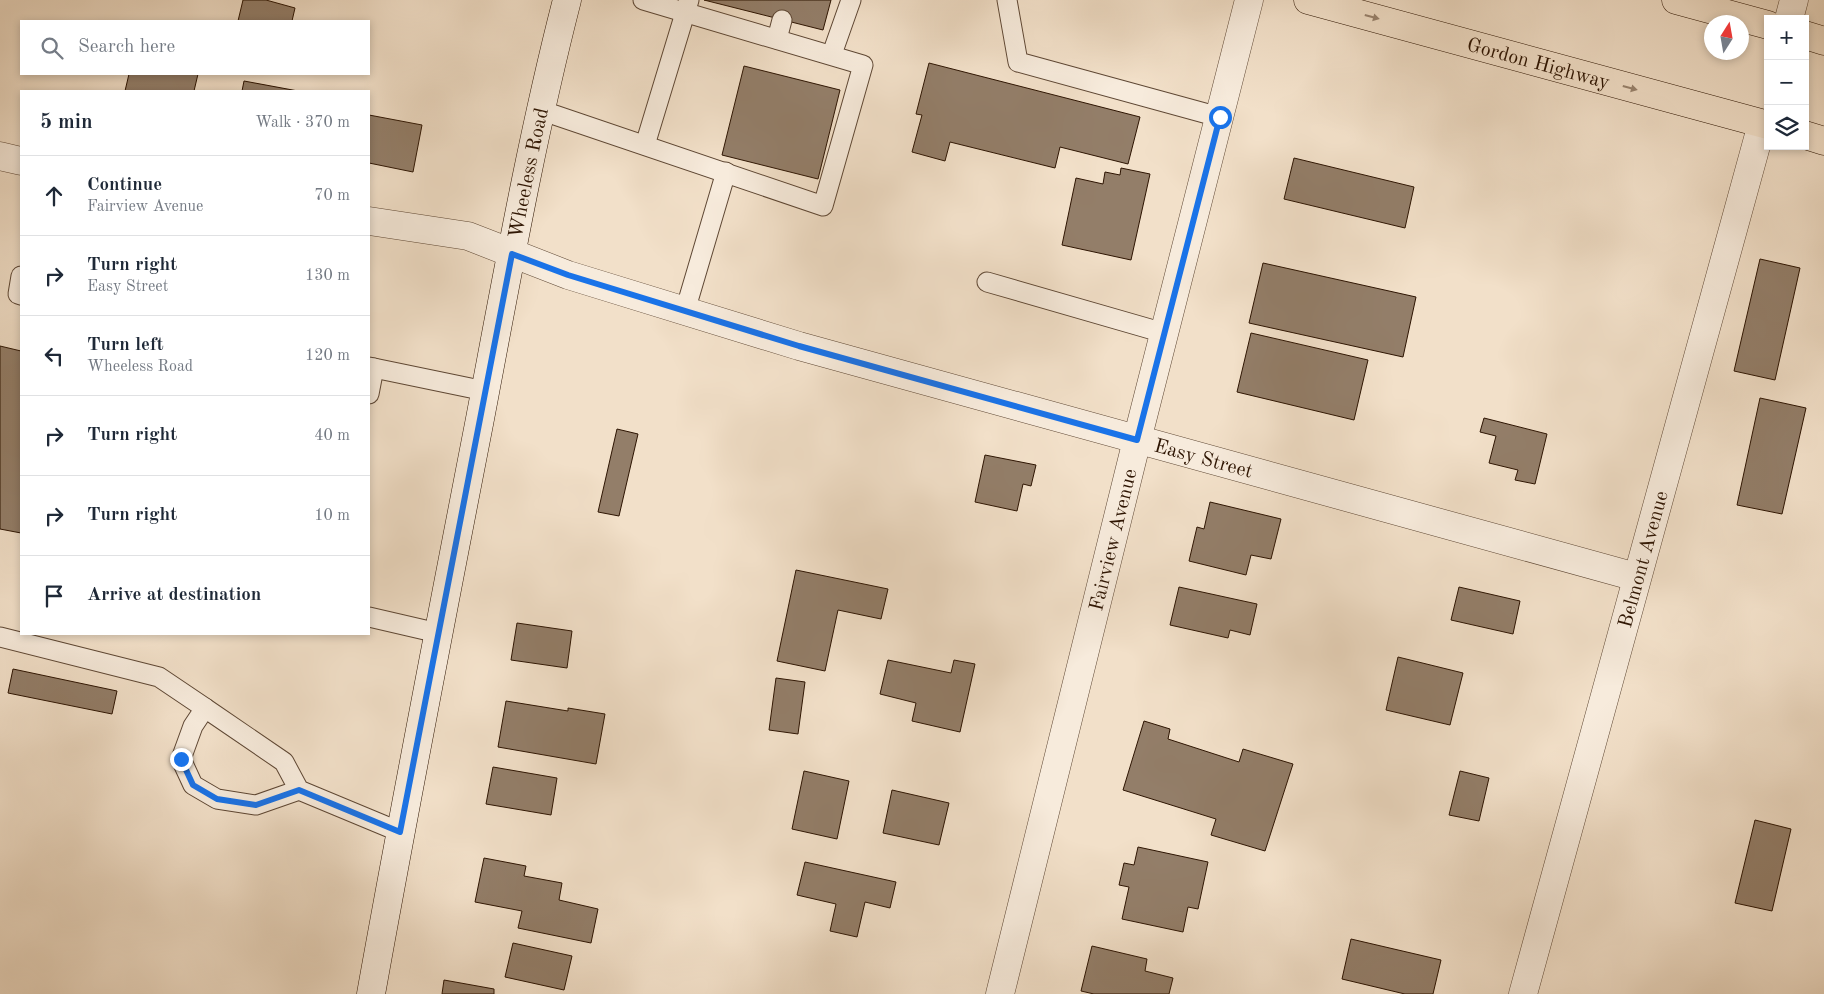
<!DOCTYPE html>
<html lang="en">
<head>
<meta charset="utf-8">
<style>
	:root { --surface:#fff; --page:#f6f6f7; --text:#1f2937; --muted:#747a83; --line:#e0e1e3 }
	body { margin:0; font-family:"Old Standard TT",serif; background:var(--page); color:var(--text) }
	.controls { position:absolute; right:15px; top:15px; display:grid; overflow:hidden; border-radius:0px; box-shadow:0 2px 8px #0003 }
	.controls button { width:45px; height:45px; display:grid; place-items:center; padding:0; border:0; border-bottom:1px solid var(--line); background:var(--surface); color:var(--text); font:25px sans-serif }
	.compass { position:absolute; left:1704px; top:15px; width:45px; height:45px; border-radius:50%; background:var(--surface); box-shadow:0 2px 8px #0003; rotate:11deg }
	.stop { position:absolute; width:15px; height:15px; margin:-11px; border:4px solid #1a73e8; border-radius:50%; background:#fff }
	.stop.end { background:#1a73e8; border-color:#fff; box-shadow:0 1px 5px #0008 }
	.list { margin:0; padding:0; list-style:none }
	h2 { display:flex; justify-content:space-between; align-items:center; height:65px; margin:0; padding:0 20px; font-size:21px }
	h2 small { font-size:16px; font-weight:400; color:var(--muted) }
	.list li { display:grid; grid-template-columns:32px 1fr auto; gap:15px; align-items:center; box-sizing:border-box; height:80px; padding:0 20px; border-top:1px solid var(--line) }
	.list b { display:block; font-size:19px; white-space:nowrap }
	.list p { margin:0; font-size:16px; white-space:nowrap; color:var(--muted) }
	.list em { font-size:16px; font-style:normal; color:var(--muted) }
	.icon { flex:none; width:28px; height:28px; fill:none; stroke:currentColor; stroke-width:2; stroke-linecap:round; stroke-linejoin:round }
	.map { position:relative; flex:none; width:1824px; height:994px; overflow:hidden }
	.search { position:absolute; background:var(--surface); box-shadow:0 2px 8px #0003; left:20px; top:20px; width:350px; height:55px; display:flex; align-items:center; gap:12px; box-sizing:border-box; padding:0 18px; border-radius:0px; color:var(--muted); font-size:19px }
	.panel { position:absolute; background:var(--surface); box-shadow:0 2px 8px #0003; left:20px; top:90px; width:350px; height:545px; border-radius:0px }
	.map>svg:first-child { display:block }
	.building { fill:#937e69; stroke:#2d1402 }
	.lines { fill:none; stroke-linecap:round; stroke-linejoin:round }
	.service-casing { stroke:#5e4734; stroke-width:21 }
	.minor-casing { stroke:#5e4734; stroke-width:29 }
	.secondary-casing { stroke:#2d1402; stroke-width:29 }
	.trunk-casing { stroke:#2d1402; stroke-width:29 }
	.service { stroke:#f7ebdc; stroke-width:19 }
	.minor { stroke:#f7ebdc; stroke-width:28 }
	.secondary { stroke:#f7ebdc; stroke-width:28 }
	.trunk { stroke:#f2e0c9; stroke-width:28 }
	.oneway { fill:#99846f }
	.route { stroke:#1a73e8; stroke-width:6 }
	.labels { text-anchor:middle; stroke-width:4; stroke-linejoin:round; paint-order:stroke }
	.street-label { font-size:20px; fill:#2d1402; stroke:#f7ebdc }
</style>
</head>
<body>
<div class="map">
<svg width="1824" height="994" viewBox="0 0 1824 994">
	<rect width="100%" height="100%" fill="#f2e0c9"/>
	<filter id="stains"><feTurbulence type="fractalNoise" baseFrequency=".004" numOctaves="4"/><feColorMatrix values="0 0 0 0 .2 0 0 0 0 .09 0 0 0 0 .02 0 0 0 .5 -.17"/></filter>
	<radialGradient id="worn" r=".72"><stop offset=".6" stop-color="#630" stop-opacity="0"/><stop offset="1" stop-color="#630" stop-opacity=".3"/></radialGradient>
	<g class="building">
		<polygon points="243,0 266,0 295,8 292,21 238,21"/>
		<polygon points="704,0 831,0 823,30"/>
		<polygon points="929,63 1140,117 1128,164 1060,147 1055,168 950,142 945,161 912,152 922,115 916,114"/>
		<polygon points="744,66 840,90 818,179 722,155"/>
		<polygon points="129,74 198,74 194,91 125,91"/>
		<polygon points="244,81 298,91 242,91"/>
		<polygon points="369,115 422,125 413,172 369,163"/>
		<polygon points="1294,158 1414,187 1405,228 1284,199"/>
		<polygon points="1121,168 1150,174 1131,260 1062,245 1076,178 1103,184 1105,172 1120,175"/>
		<polygon points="1760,259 1800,268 1775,380 1734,371"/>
		<polygon points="1263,263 1416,297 1403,357 1249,323"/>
		<polygon points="1251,333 1368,360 1354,420 1237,392"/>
		<polygon points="0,346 21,351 21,533 0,529"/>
		<polygon points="1760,398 1806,408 1782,514 1737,505"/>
		<polygon points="1484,418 1547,434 1535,484 1515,480 1518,470 1489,463 1496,436 1480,432"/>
		<polygon points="617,429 638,434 619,516 598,512"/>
		<polygon points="985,455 1036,465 1031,486 1023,484 1017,511 975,502"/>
		<polygon points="1210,502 1281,519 1271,559 1251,555 1246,575 1189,561 1197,527 1204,529"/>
		<polygon points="796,570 888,589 881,619 838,610 825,671 777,661"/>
		<polygon points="1179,587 1257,604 1250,635 1230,630 1228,638 1170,625"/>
		<polygon points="1459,587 1520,601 1513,634 1451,620"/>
		<polygon points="517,623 572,631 567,668 511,660"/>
		<polygon points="1398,657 1463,673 1450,725 1386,710"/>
		<polygon points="888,660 951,673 954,660 975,664 960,732 912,721 916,703 880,694"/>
		<polygon points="13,669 117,691 112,714 8,693"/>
		<polygon points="776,678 805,682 798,734 769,730"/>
		<polygon points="506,701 568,711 568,708 605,714 596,764 498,747"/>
		<polygon points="1144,721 1170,729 1168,739 1239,762 1243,749 1293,764 1265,851 1211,835 1216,819 1123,790"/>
		<polygon points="493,767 557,778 551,815 486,804"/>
		<polygon points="804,771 849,781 837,839 792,829"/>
		<polygon points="1460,771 1489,778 1479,821 1449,815"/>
		<polygon points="892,790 949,803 939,845 883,833"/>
		<polygon points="1755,820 1791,829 1772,911 1735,903"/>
		<polygon points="1138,847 1208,862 1198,909 1188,907 1183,932 1122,919 1129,887 1119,885 1124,863 1134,865"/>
		<polygon points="484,858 526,866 524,876 562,883 559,900 598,909 591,943 518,928 522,911 475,902"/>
		<polygon points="805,862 896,882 890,908 865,902 857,937 830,931 836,904 797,895"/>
		<polygon points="1351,939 1441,960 1433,994 1405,994 1342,979"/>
		<polygon points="513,943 572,956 564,990 505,977"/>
		<polygon points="1092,946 1147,959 1145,971 1173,978 1169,994 1094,994 1081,991"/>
		<polygon points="444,980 494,989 494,994 442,994"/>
	</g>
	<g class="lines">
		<g class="service-casing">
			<g id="service">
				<polyline points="1007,0 1018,62 1219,117"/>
				<polyline points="777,39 782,20"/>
				<polyline points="832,54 851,0"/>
				<polyline points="540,110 823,206 863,65 643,0"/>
				<polyline points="645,145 689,0"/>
				<polyline points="21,276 18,294 21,295"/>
				<polyline points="987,282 1164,333"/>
				<polyline points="685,311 726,172"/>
				<polyline points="369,367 485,391"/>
				<polyline points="369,394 374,368"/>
				<polyline points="369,617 438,633"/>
				<polyline points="0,637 159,677 205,708"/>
				<polyline points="299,790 256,805 217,799 193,785 181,759 193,726 205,708 284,762 299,790 400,832"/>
			</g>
		</g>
		<g class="minor-casing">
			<g id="minor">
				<polyline points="1789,19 1794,0"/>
				<polyline points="0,156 21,161"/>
				<path id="s1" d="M369,221L468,236L568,275L799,346L1636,577"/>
				<path id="s2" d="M1000,994L1137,440L1249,0"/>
				<path id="s3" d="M1523,994L1762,124"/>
			</g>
		</g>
		<g class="secondary-casing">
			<g id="secondary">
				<path id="s4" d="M371,994C405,804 442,614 479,424C506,282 531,140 567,0"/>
			</g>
		</g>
		<g class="trunk-casing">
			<g id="trunk">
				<path id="s5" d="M1308,0L1768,125"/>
				<polyline points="1676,0 1768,25"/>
				<polyline points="1805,35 1824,41"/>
				<polyline points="1805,135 1824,141"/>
			</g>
		</g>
		<use href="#service" class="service"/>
		<use href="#minor" class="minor"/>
		<use href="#secondary" class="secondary"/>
		<use href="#trunk" class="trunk"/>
	</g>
	<defs><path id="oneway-solid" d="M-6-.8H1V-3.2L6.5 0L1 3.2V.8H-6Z" transform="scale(1.25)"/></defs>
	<g class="oneway">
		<use href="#oneway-solid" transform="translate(1372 17) rotate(15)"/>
		<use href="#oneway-solid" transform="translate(1630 88) rotate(15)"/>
	</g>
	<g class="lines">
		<polyline class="route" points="181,759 193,785 217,799 256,805 299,790 400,832 512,254 568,275 799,346 1137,440 1220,117"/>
	</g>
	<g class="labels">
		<g class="street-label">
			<text dy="7" stroke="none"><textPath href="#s5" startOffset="239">Gordon Highway</textPath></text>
			<text dy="7" stroke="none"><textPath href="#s4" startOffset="836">Wheeless Road</textPath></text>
			<text dy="7" stroke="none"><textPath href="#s1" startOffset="869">Easy Street</textPath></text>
			<text dy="7" stroke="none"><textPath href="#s2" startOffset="468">Fairview Avenue</textPath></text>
			<text dy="7" stroke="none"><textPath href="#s3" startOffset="451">Belmont Avenue</textPath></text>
		</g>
	</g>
	<rect width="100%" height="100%" filter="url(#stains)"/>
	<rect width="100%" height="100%" fill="url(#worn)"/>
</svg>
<div class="controls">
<button>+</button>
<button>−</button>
<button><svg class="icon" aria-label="layers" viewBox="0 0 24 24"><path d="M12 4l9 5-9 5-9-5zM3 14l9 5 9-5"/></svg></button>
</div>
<svg class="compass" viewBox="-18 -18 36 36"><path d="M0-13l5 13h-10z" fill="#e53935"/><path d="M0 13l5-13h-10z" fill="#747a83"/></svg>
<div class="stop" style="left:1220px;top:117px"></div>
<div class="stop end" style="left:181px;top:759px"></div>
<div class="search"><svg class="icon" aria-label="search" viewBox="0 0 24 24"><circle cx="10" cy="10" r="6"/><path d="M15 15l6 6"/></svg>Search here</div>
<section class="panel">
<h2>5 min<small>Walk · 370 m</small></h2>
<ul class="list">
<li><svg class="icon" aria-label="ahead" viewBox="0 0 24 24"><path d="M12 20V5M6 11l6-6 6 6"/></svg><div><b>Continue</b><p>Fairview Avenue</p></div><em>70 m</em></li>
<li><svg class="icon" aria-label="right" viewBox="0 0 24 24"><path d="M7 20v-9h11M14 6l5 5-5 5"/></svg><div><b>Turn right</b><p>Easy Street</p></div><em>130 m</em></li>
<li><svg class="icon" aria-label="left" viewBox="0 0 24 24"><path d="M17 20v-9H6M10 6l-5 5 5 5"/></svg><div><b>Turn left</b><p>Wheeless Road</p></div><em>120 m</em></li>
<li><svg class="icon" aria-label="right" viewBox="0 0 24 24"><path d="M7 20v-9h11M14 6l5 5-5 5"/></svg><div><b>Turn right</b></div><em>40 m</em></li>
<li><svg class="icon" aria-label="right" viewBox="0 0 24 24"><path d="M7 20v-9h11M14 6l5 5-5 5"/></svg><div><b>Turn right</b></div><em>10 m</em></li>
<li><svg class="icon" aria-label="arrive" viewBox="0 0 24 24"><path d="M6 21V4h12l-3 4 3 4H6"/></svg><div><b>Arrive at destination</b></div></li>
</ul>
</section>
</div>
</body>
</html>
